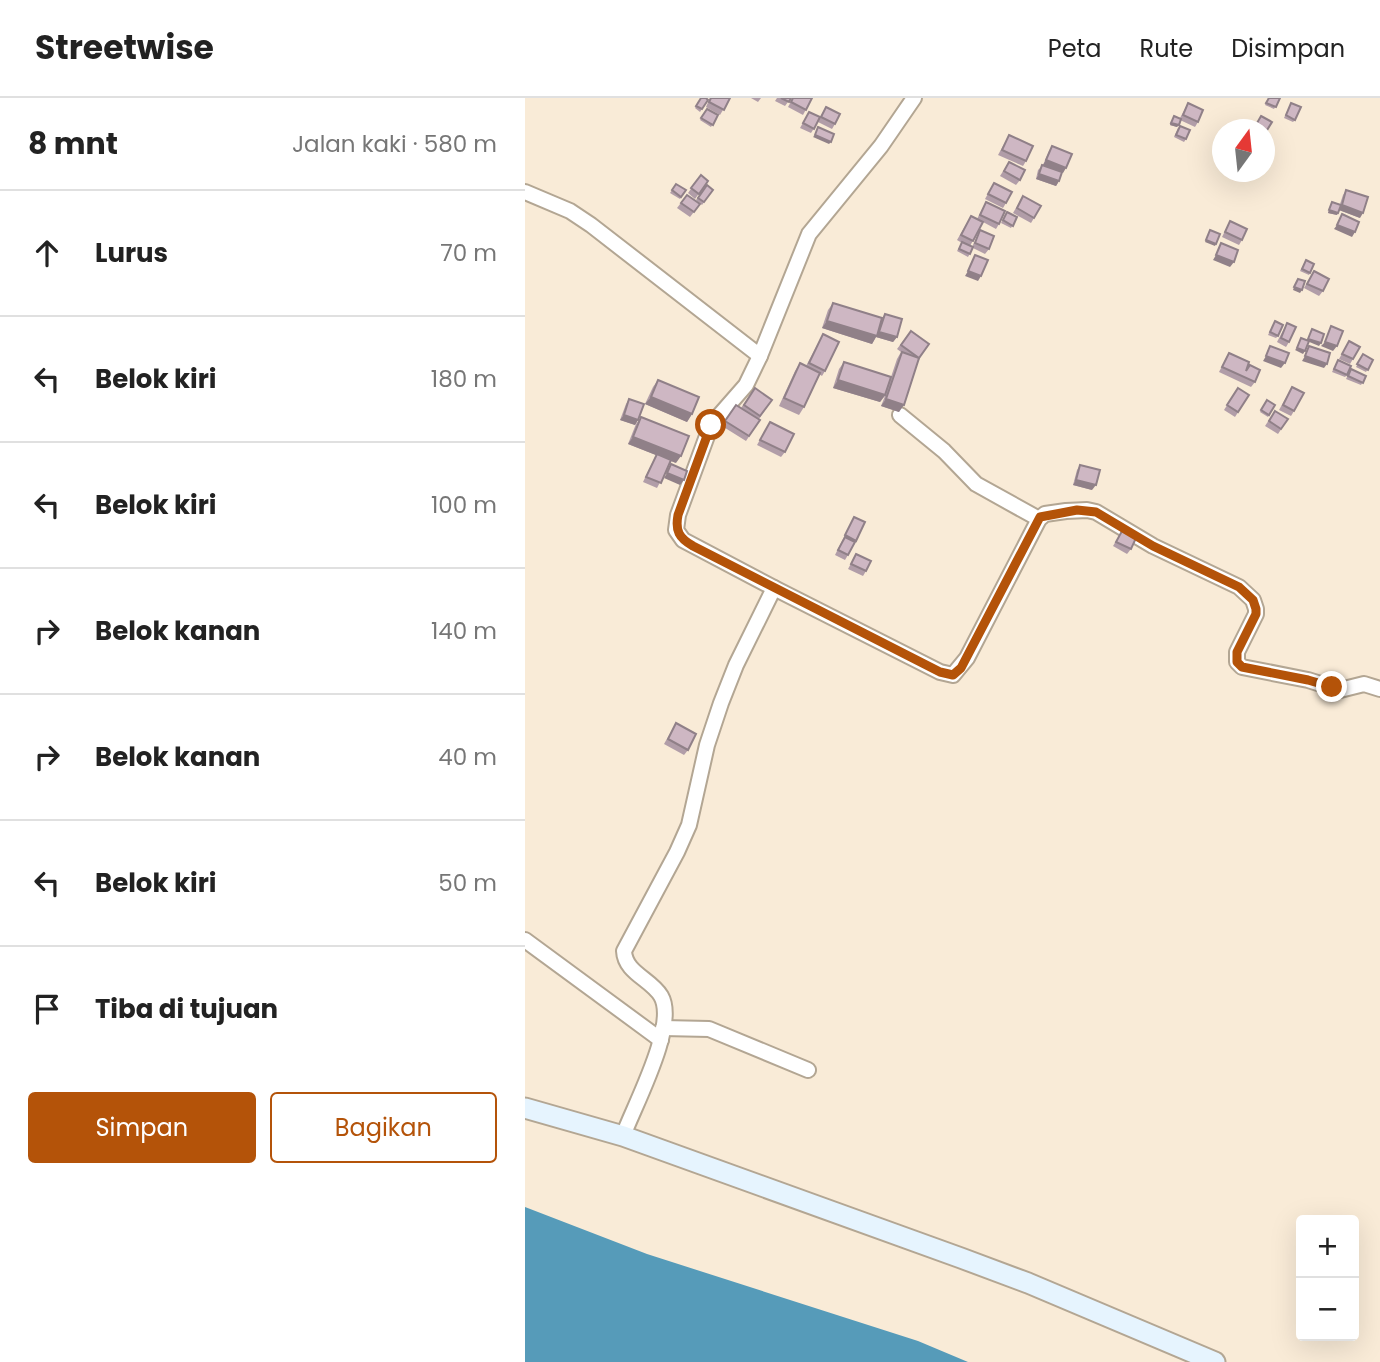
<!DOCTYPE html>
<html lang="id">
<head>
<meta charset="utf-8">
<style>
	:root { --surface:#fff; --page:#f6f6f6; --text:#222; --muted:#767676; --line:#e0e0e0; --accent:#b45309 }
	body { margin:0; font-family:Poppins,sans-serif; background:var(--page); color:var(--text) }
	.controls { position:absolute; right:21px; bottom:21px; display:grid; overflow:hidden; border-radius:7px; box-shadow:0 7px 28px #0002 }
	.controls button { width:63px; height:63px; display:grid; place-items:center; padding:0; border:0; border-bottom:2px solid var(--line); background:var(--surface); color:var(--text); font:35px sans-serif }
	.compass { position:absolute; left:687px; top:21px; width:63px; height:63px; border-radius:50%; background:var(--surface); box-shadow:0 7px 28px #0002; rotate:15deg }
	.stop { position:absolute; width:21px; height:21px; margin:-16px; border:5px solid #b45309; border-radius:50%; background:#fff }
	.stop.end { background:#b45309; border-color:#fff; box-shadow:0 2px 7px #0008 }
	.list { margin:0; padding:0; list-style:none }
	h2 { display:flex; justify-content:space-between; align-items:center; height:91px; margin:0; padding:0 28px; font-size:30px }
	h2 small { font-size:23px; font-weight:400; color:var(--muted) }
	.list li { display:grid; grid-template-columns:46px 1fr auto; gap:21px; align-items:center; box-sizing:border-box; height:126px; padding:0 28px; border-top:2px solid var(--line) }
	.list b { display:block; font-size:26px; white-space:nowrap }
	.list em { font-size:23px; font-style:normal; color:var(--muted) }
	.actions { display:flex; gap:14px; padding:21px 28px }
	.actions a { flex:1; padding:16px 0; border:2px solid var(--accent); border-radius:7px; text-align:center; font-size:24px; color:var(--accent) }
	.actions .main { background:var(--accent); color:#fff }
	.icon { flex:none; width:38px; height:38px; fill:none; stroke:currentColor; stroke-width:2; stroke-linecap:round; stroke-linejoin:round }
	.map { position:relative; flex:none; width:855px; height:1264px; overflow:hidden }
	header { display:flex; align-items:center; gap:42px; box-sizing:border-box; height:98px; padding:0 35px; background:var(--surface); border-bottom:2px solid var(--line) }
	header strong { font-size:33px }
	nav { display:flex; gap:38px; margin-inline-start:auto; font-size:24px }
	main { display:flex }
	aside { flex:1; background:var(--surface) }
	.map>svg:first-child { display:block }
	.water { fill:#569bb9 }
	.lines { fill:none; stroke-linecap:round; stroke-linejoin:round }
	.minor-casing { stroke:#b3a693; stroke-width:18 }
	.secondary-casing { stroke:#b3a693; stroke-width:23 }
	.minor { stroke:#fff; stroke-width:14 }
	.secondary { stroke:#e6f4fe; stroke-width:19 }
	.wall { fill:#b19da8 }
	.shaded-wall { fill:#908088 }
	.building { fill:#ceb7c3; stroke:#908088; stroke-width:2 }
	.route { stroke:#b45309; stroke-width:9 }
</style>
</head>
<body>
<header>
<strong>Streetwise</strong>
<nav><a>Peta</a><a>Rute</a><a>Disimpan</a></nav>
</header>
<main>
<aside>
<h2>8 mnt<small>Jalan kaki · 580 m</small></h2>
<ul class="list">
<li><svg class="icon" aria-label="ahead" viewBox="0 0 24 24"><path d="M12 20V5M6 11l6-6 6 6"/></svg><div><b>Lurus</b></div><em>70 m</em></li>
<li><svg class="icon" aria-label="left" viewBox="0 0 24 24"><path d="M17 20v-9H6M10 6l-5 5 5 5"/></svg><div><b>Belok kiri</b></div><em>180 m</em></li>
<li><svg class="icon" aria-label="left" viewBox="0 0 24 24"><path d="M17 20v-9H6M10 6l-5 5 5 5"/></svg><div><b>Belok kiri</b></div><em>100 m</em></li>
<li><svg class="icon" aria-label="right" viewBox="0 0 24 24"><path d="M7 20v-9h11M14 6l5 5-5 5"/></svg><div><b>Belok kanan</b></div><em>140 m</em></li>
<li><svg class="icon" aria-label="right" viewBox="0 0 24 24"><path d="M7 20v-9h11M14 6l5 5-5 5"/></svg><div><b>Belok kanan</b></div><em>40 m</em></li>
<li><svg class="icon" aria-label="left" viewBox="0 0 24 24"><path d="M17 20v-9H6M10 6l-5 5 5 5"/></svg><div><b>Belok kiri</b></div><em>50 m</em></li>
<li><svg class="icon" aria-label="arrive" viewBox="0 0 24 24"><path d="M6 21V4h12l-3 4 3 4H6"/></svg><div><b>Tiba di tujuan</b></div></li>
</ul>
<div class="actions"><a class="main">Simpan</a><a>Bagikan</a></div>
</aside>
<div class="map">
<svg width="855" height="1264" viewBox="0 0 855 1264">
	<rect width="100%" height="100%" fill="#f9ebd7"/>
	<polygon class="water" points="0,1109 122,1156 393,1243 443,1264 0,1264"/>
	<g class="lines">
		<g class="minor-casing">
			<g id="minor">
				<polyline points="0,94 45,113 66,127 235,258"/>
				<polyline points="375,317 419,353 451,386 514,421"/>
				<polyline points="249,490 415,574 428,577 442,560 514,421 520,416 541,413 562,412 571,414 628,448 714,489 728,502 731,511 731,516 712,554 712,564 717,569 783,582 815,592 839,586 855,591"/>
				<polyline points="0,842 136,942"/>
				<polyline points="138,930 184,931 283,972"/>
				<path d="M98,1038C109,1008 153,927 136,898C126,881 100,875 99,853L152,754L164,727L182,647L196,605L211,567L249,490L158,442L151,432L153,417L186,327L221,287L235,258L284,136L356,48L389,0"/>
			</g>
		</g>
		<g class="secondary-casing">
			<polyline id="secondary" points="0,1010 98,1038 436,1160 503,1185 690,1264"/>
		</g>
		<use href="#minor" class="minor"/>
		<use href="#secondary" class="secondary"/>
	</g>
	<g class="wall">
		<polygon points="176,0 183,2 175,14 170,10"/>
		<polygon points="185,0 205,0 195,17 181,9"/>
		<polygon points="226,0 236,0 233,4"/>
		<polygon points="252,0 266,0 260,8 250,3"/>
		<polygon points="268,0 287,0 278,17 263,9"/>
		<polygon points="743,0 755,0 749,11 740,7"/>
		<polygon points="663,5 673,24 670,29 655,22 652,29 645,27 649,18 655,20"/>
		<polygon points="766,5 770,22 768,24 759,20"/>
		<polygon points="301,9 310,26 307,31 293,24 286,35 275,30 284,14 295,19"/>
		<polygon points="182,11 193,17 186,29 175,22"/>
		<polygon points="653,30 661,41 659,44 649,39"/>
		<polygon points="484,37 501,63 498,68 473,57"/>
		<polygon points="697,41 697,57 690,53"/>
		<polygon points="527,48 538,75 537,74 534,83 531,88 511,81 513,72 518,67 524,53"/>
		<polygon points="484,64 495,82 491,87 475,78"/>
		<polygon points="176,77 183,83 170,101 163,95"/>
		<polygon points="469,85 481,105 478,110 460,101"/>
		<polygon points="151,86 161,92 155,101 145,95"/>
		<polygon points="182,87 188,92 177,107 171,102"/>
		<polygon points="821,92 835,120 814,112 812,117 803,115 807,104 815,106 818,97"/>
		<polygon points="162,97 175,106 165,119 152,110"/>
		<polygon points="498,98 509,120 506,125 488,115"/>
		<polygon points="461,104 474,126 471,131 458,124 445,148 447,149 455,132 464,151 460,156 448,150 443,159 432,153 437,145 432,142 446,118 452,121"/>
		<polygon points="482,114 492,119 486,130 476,125"/>
		<polygon points="705,123 717,142 714,147 697,139"/>
		<polygon points="781,162 785,175 784,177 775,173"/>
		<polygon points="789,173 798,193 794,198 779,190"/>
		<polygon points="308,205 357,220 360,216 372,239 368,244 351,239 347,246 297,230 303,212"/>
		<polygon points="750,223 753,238 751,240 743,237"/>
		<polygon points="762,225 764,244 761,249 752,244"/>
		<polygon points="386,233 394,260 374,314 356,308 360,298 355,304 308,290 314,271 319,264 366,279 372,261 376,254 372,251"/>
		<polygon points="298,236 300,273 297,278 294,276 279,309 274,317 254,308 270,273 275,265 281,268"/>
		<polygon points="824,243 828,261 825,266 814,261"/>
		<polygon points="704,255 721,273 730,284 726,289 694,274"/>
		<polygon points="838,256 848,262 841,274 831,269"/>
		<polygon points="813,262 822,277 820,279 807,274"/>
		<polygon points="826,271 841,278 836,287 821,281"/>
		<polygon points="133,282 167,316 162,324 120,306 128,289"/>
		<polygon points="767,289 769,313 766,318 754,312"/>
		<polygon points="230,290 247,302 234,321 235,322 221,343 197,328 211,307 216,310"/>
		<polygon points="713,290 724,297 710,319 699,312"/>
		<polygon points="104,301 113,322 110,327 95,322 101,306"/>
		<polygon points="742,302 750,307 743,319 735,314"/>
		<polygon points="750,313 763,321 753,336 740,328"/>
		<polygon points="116,319 151,365 146,363 132,390 118,384 131,357 103,346 111,326"/>
		<polygon points="245,324 260,354 256,359 232,347"/>
		<polygon points="555,367 567,392 548,387 552,372"/>
		<polygon points="329,419 331,443 320,462 310,457"/>
		<polygon points="597,433 606,451 602,456 588,448"/>
		<polygon points="331,456 341,473 338,478 323,471"/>
		<polygon points="151,625 163,652 159,657 139,646"/>
	</g>
	<g class="shaded-wall">
		<polygon points="646,25 654,27 652,29 645,27"/>
		<polygon points="290,37 306,44 304,46 288,39"/>
		<polygon points="521,62 541,70 538,75 518,67"/>
		<polygon points="514,76 534,83 531,88 511,81"/>
		<polygon points="817,107 838,115 835,120 814,112"/>
		<polygon points="804,112 813,115 812,117 803,115"/>
		<polygon points="812,127 830,134 827,139 809,131"/>
		<polygon points="681,142 691,146 690,148 680,144"/>
		<polygon points="691,157 709,164 705,169 688,162"/>
		<polygon points="443,173 456,178 453,183 440,178"/>
		<polygon points="769,189 777,192 775,195 768,192"/>
		<polygon points="302,223 351,238 354,234 372,239 368,244 351,239 347,246 297,230"/>
		<polygon points="783,241 796,245 794,248 782,243"/>
		<polygon points="800,244 812,248 808,253 796,248"/>
		<polygon points="772,250 780,253 778,256 770,252"/>
		<polygon points="741,258 760,265 756,270 738,263"/>
		<polygon points="780,258 802,266 799,270 777,263"/>
		<polygon points="313,282 360,297 355,304 308,290"/>
		<polygon points="126,299 167,316 162,324 120,306"/>
		<polygon points="361,301 379,307 374,314 356,308"/>
		<polygon points="99,317 113,322 110,327 95,322"/>
		<polygon points="108,339 156,358 151,365 103,346"/>
		<polygon points="142,375 159,382 155,387 139,380"/>
		<polygon points="551,382 571,387 567,392 548,387"/>
	</g>
	<g class="building">
		<polygon points="176,0 181,0 183,2 177,11 171,8"/>
		<polygon points="186,0 205,0 199,12 184,4"/>
		<polygon points="256,0 266,0 264,4"/>
		<polygon points="268,0 287,0 281,12 266,4"/>
		<polygon points="744,0 755,0 751,9 741,5"/>
		<polygon points="663,5 678,12 673,24 658,17"/>
		<polygon points="766,5 776,9 770,22 761,17"/>
		<polygon points="301,9 315,16 310,26 296,19"/>
		<polygon points="182,11 193,17 188,27 176,20"/>
		<polygon points="284,14 295,19 289,31 278,25"/>
		<polygon points="649,18 656,21 654,27 646,25"/>
		<polygon points="736,18 747,24 739,37 739,32 728,32"/>
		<polygon points="655,28 665,32 661,41 651,37"/>
		<polygon points="293,29 309,36 306,44 290,37"/>
		<polygon points="484,37 508,48 501,63 477,52"/>
		<polygon points="697,41 697,54 692,51"/>
		<polygon points="527,48 547,56 541,70 521,62"/>
		<polygon points="484,64 500,72 495,82 479,73"/>
		<polygon points="517,67 537,74 534,83 514,76"/>
		<polygon points="176,77 183,83 174,96 166,90"/>
		<polygon points="469,85 487,94 481,105 463,96"/>
		<polygon points="151,86 161,92 156,99 147,92"/>
		<polygon points="182,87 188,92 179,104 173,100"/>
		<polygon points="821,92 843,99 838,115 817,107"/>
		<polygon points="162,97 175,106 169,114 156,105"/>
		<polygon points="498,98 516,108 509,120 492,110"/>
		<polygon points="461,104 480,113 474,126 455,117"/>
		<polygon points="807,104 816,107 813,115 804,112"/>
		<polygon points="482,114 492,119 488,128 478,122"/>
		<polygon points="817,116 834,124 830,134 812,127"/>
		<polygon points="446,118 458,124 448,143 436,137"/>
		<polygon points="705,123 722,131 717,142 700,134"/>
		<polygon points="455,132 469,138 464,151 450,145"/>
		<polygon points="685,132 695,136 691,146 681,142"/>
		<polygon points="437,144 448,149 445,156 434,151"/>
		<polygon points="696,145 713,152 709,164 691,157"/>
		<polygon points="450,157 463,162 456,178 443,173"/>
		<polygon points="781,162 789,166 785,175 777,171"/>
		<polygon points="789,173 804,181 798,193 782,186"/>
		<polygon points="773,181 780,183 777,192 769,189"/>
		<polygon points="308,205 357,220 352,238 302,223"/>
		<polygon points="360,216 377,221 372,239 354,234"/>
		<polygon points="750,223 758,227 753,238 745,234"/>
		<polygon points="762,225 771,229 764,244 756,240"/>
		<polygon points="806,228 818,233 812,248 800,244"/>
		<polygon points="787,231 799,236 796,245 783,241"/>
		<polygon points="386,233 404,246 394,260 376,247"/>
		<polygon points="298,236 314,244 300,273 284,265"/>
		<polygon points="776,240 784,243 780,253 772,250"/>
		<polygon points="824,243 835,249 828,261 817,256"/>
		<polygon points="745,248 764,255 760,265 741,258"/>
		<polygon points="784,248 805,255 802,266 780,258"/>
		<polygon points="377,254 394,260 379,307 361,301"/>
		<polygon points="704,255 724,264 721,273 725,267 735,272 730,284 697,269"/>
		<polygon points="838,256 848,262 843,272 832,266"/>
		<polygon points="813,262 826,268 822,277 809,271"/>
		<polygon points="319,264 366,279 360,297 313,282"/>
		<polygon points="275,265 295,275 279,309 259,300"/>
		<polygon points="826,271 841,278 838,285 823,278"/>
		<polygon points="133,282 174,299 167,316 126,299"/>
		<polygon points="767,289 779,295 769,313 758,307"/>
		<polygon points="230,290 247,302 235,318 219,307"/>
		<polygon points="713,290 724,297 713,314 702,307"/>
		<polygon points="104,301 119,306 113,322 99,317"/>
		<polygon points="742,302 750,307 744,317 736,312"/>
		<polygon points="211,307 235,322 224,338 200,323"/>
		<polygon points="750,313 763,321 756,331 744,323"/>
		<polygon points="116,319 164,338 156,358 108,339"/>
		<polygon points="245,324 269,336 260,354 235,342"/>
		<polygon points="132,356 146,362 136,385 121,379"/>
		<polygon points="146,366 162,373 159,382 142,375"/>
		<polygon points="555,367 575,372 571,387 551,382"/>
		<polygon points="329,419 340,424 331,443 320,437"/>
		<polygon points="597,433 611,440 606,451 591,444"/>
		<polygon points="320,439 330,444 323,457 313,452"/>
		<polygon points="331,456 346,463 341,473 326,466"/>
		<polygon points="151,625 171,636 163,652 143,641"/>
	</g>
	<g class="lines">
		<path class="route" d="M186,327L153,417C150,433 154,440 168,448L415,574L428,577L436,570L515,419L552,412L571,414L628,448L714,489L728,502L731,511V516L712,554V564L717,569L783,582L807,589"/>
	</g>
</svg>
<div class="controls">
<button>+</button>
<button>−</button>
</div>
<svg class="compass" viewBox="-18 -18 36 36"><path d="M0-13l5 13h-10z" fill="#e53935"/><path d="M0 13l5-13h-10z" fill="#767676"/></svg>
<div class="stop" style="left:186px;top:327px"></div>
<div class="stop end" style="left:807px;top:589px"></div>
</div>
</main>
</body>
</html>
